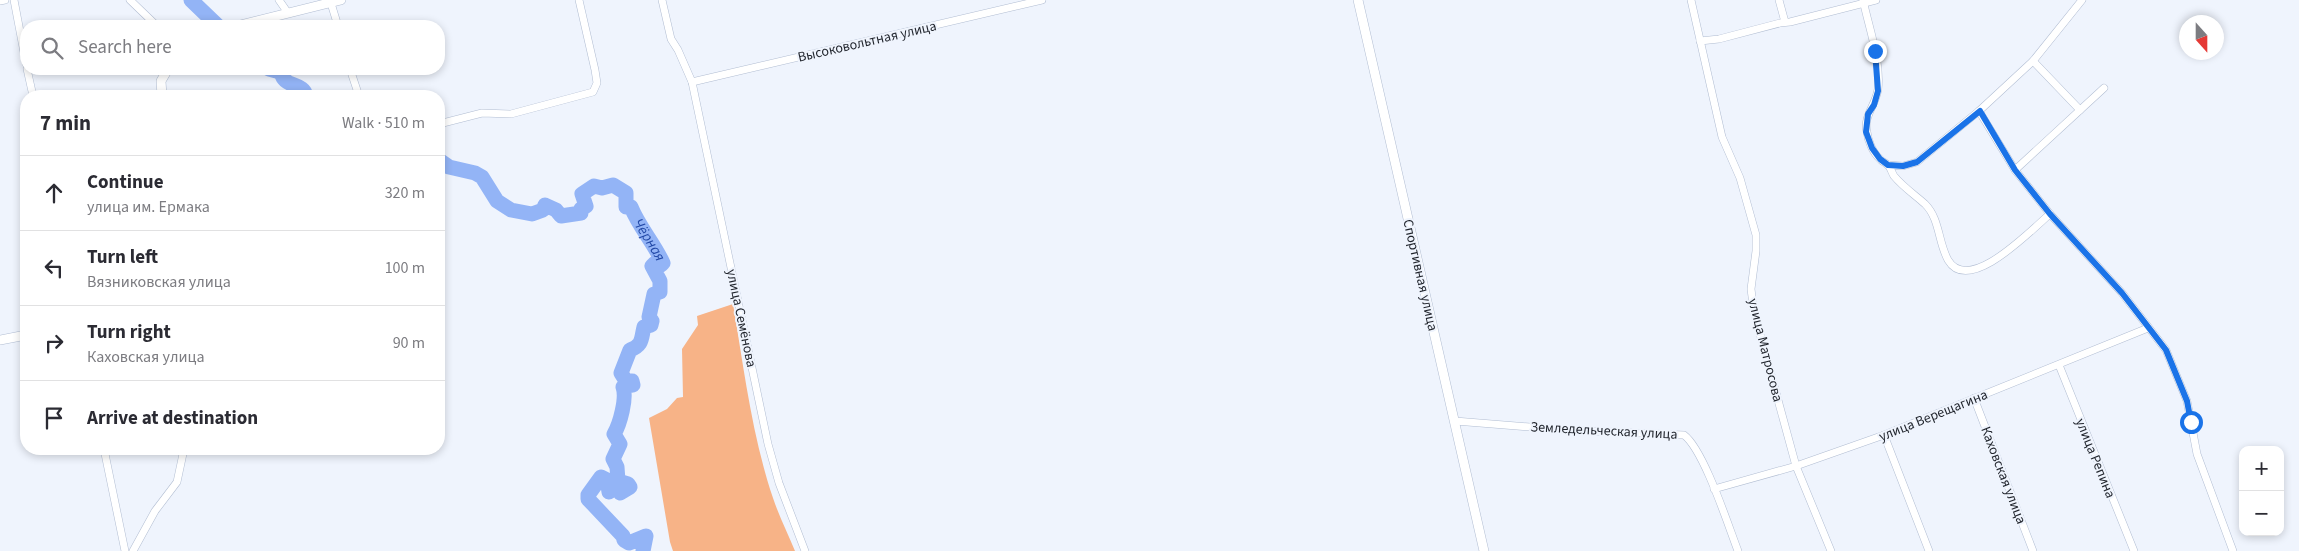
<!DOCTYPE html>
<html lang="en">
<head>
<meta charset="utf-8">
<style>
	:root { --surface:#fff; --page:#f7f7f7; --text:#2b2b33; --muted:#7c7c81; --line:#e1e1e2 }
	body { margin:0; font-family:"Source Sans 3",sans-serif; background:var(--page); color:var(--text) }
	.controls { position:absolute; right:15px; bottom:15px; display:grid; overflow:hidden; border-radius:10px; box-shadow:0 2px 8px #0003 }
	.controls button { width:45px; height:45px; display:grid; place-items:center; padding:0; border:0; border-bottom:1px solid var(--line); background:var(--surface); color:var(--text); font:25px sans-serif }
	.compass { position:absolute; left:2179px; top:15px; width:45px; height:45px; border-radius:50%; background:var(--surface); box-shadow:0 2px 8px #0003; rotate:159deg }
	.stop { position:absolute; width:15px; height:15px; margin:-11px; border:4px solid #1a73e8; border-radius:50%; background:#fff }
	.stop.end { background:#1a73e8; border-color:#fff; box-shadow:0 1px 5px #0008 }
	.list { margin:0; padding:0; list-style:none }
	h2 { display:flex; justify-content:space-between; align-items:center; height:65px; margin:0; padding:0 20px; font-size:21px }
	h2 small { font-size:16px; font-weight:400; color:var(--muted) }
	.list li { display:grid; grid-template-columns:32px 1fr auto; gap:15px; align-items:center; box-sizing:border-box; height:75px; padding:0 20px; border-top:1px solid var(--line) }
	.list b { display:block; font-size:19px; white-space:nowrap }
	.list p { margin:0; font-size:16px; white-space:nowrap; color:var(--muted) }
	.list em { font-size:16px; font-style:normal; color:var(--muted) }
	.icon { flex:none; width:28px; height:28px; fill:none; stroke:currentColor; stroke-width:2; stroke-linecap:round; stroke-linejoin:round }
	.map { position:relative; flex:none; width:2299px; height:551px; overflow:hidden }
	.search { position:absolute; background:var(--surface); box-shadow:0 2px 8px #0003; left:20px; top:20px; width:425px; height:55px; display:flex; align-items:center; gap:12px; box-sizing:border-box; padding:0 18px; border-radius:20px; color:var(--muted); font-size:19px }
	.panel { position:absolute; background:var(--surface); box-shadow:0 2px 8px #0003; left:20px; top:90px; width:425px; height:365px; border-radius:20px }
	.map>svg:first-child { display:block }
	.garden { fill:#f7b387 }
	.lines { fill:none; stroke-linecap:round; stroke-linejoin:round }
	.river { stroke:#93b4f6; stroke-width:15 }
	.minor-casing { stroke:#b1bdd2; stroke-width:8 }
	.tertiary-casing { stroke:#b1bdd2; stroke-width:10 }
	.minor { stroke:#fff; stroke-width:7 }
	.tertiary { stroke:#fff; stroke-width:9 }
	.route { stroke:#1a73e8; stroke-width:6 }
	.labels { text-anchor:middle; stroke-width:4; stroke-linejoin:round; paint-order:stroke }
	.street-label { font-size:14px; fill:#1f232b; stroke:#eff4fd }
	.water-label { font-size:15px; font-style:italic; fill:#2249a7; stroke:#eff4fd }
</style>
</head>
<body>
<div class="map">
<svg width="2299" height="551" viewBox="0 0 2299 551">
	<rect width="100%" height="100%" fill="#eff4fd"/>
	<path class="garden" d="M733,304C744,369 752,436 773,498C779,516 788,534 795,551H673L670,542L649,418L667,409L677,398L683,397L682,349L698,325L697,316Z"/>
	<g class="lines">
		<g class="river">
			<polyline points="191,0 218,26"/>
			<path d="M269,69L280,72C282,74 282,77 284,79C290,87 304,84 306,96"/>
			<path id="s1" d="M439,160L449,167L475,173L482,177L497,201L511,210L532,214L543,210L545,205L556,210L561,216L581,213V209L586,206L582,194L594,186L602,188L613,185L626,193V207H631C639,227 654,243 663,263L661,265L655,263L652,266L660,281V292L654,294L649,317L652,321L651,325L644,327C641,339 643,345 630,350L621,373L626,381H632L633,385L623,387C627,398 620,424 614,434L620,444L613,459L617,467L618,481L628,484L630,487L620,493L616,486L609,492L607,480L601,477L588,495V499L623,536L624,540L629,543L646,536L643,551"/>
		</g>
		<g class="minor-casing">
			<g id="minor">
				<polyline points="14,0 26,63"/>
				<polyline points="130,0 157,26"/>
				<polyline points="279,0 288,13"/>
				<polyline points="330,0 338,26"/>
				<polyline points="662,0 671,39 678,50 692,82 768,444 779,483 805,551"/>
				<polyline points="1691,0 1722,137 1740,178 1756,235 1756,251 1751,289 1754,312 1796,466 1831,551"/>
				<polyline points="1779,0 1785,22"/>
				<path d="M1863,0C1869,28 1881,60 1878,89C1876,105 1863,116 1867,132C1868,141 1873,153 1880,159C1882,162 1887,163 1889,166C1891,169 1892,173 1894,176C1903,187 1915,195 1925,204C1940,219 1938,242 1948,260C1969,296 2032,229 2050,214"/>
				<polyline points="0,1 5,0"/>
				<polyline points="1700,41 1719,39 1780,23 1790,22 1876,0"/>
				<polyline points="2033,61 2080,110"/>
				<polyline points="27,69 33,96"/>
				<polyline points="350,69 359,96"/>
				<polyline points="692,82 1042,0"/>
				<polyline points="1979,111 2015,170 2050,214 2122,293 2166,350 2187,401 2197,454 2233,551"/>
				<polyline points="439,124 482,113 511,114 593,92 597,83 595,70 579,0"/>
				<polyline points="1888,165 1903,166 1917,162 1979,111 2033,61 2082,0"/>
				<polyline points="2015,170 2104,88"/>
				<polyline points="2059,365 2134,551"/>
				<polyline points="1974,398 2033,551"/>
				<path d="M1455,421L1568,430L1684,435C1704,450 1728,525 1738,551"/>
				<polyline points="1884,435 1929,551"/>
				<polyline points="104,449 125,551"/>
				<polyline points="1714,489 1796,466 1884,435 2148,328"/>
				<polyline points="133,551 155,511 177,482 184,449"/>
			</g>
		</g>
		<g class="tertiary-casing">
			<g id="tertiary">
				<polyline points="1358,0 1484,551"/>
				<polyline points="236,26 341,0"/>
				<polyline points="162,96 161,81 168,69"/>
				<polyline points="0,340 26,335"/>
			</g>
		</g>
		<use href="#minor" class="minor"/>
		<use href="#tertiary" class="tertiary"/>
	</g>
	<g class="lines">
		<polyline class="route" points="1875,51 1878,91 1874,105 1868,114 1866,132 1872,148 1880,159 1888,165 1903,166 1917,162 1980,111 2015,170 2050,214 2122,293 2166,350 2187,401 2191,422"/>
	</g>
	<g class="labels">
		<g class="street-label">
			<text transform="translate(867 41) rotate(-13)" y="5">Высоковольтная улица</text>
			<text transform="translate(1421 275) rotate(77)" y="5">Спортивная улица</text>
			<text transform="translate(742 318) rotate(78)" y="5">улица Семёнова</text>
			<text transform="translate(1766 350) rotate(76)" y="5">улица Матросова</text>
			<text transform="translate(1933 415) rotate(-22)" y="5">улица Верещагина</text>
			<text transform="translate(1604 430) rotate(3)" y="5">Земледельческая улица</text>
			<text transform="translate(2096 458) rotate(68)" y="5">улица Репина</text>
			<text transform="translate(2004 475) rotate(69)" y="5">Каховская улица</text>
		</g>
		<g class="water-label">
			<text dy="5" stroke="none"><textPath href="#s1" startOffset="299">Чёрная</textPath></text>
		</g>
	</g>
</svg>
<div class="controls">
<button>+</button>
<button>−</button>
</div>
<svg class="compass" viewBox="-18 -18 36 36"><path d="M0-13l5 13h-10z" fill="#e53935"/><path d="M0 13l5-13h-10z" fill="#7c7c81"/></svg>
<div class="stop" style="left:2191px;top:422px"></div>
<div class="stop end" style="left:1875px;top:51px"></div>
<div class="search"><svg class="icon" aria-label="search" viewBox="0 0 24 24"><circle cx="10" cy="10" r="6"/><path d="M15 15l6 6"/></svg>Search here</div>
<section class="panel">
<h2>7 min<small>Walk · 510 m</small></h2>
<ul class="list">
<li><svg class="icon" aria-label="ahead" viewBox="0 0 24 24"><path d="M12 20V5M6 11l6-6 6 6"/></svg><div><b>Continue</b><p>улица им. Ермака</p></div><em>320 m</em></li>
<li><svg class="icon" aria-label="left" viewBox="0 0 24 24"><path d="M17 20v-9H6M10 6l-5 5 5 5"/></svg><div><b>Turn left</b><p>Вязниковская улица</p></div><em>100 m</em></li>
<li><svg class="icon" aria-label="right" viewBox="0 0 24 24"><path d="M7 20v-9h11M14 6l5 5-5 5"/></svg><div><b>Turn right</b><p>Каховская улица</p></div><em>90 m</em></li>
<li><svg class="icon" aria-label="arrive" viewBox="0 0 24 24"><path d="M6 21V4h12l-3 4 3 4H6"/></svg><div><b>Arrive at destination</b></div></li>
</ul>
</section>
</div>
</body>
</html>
